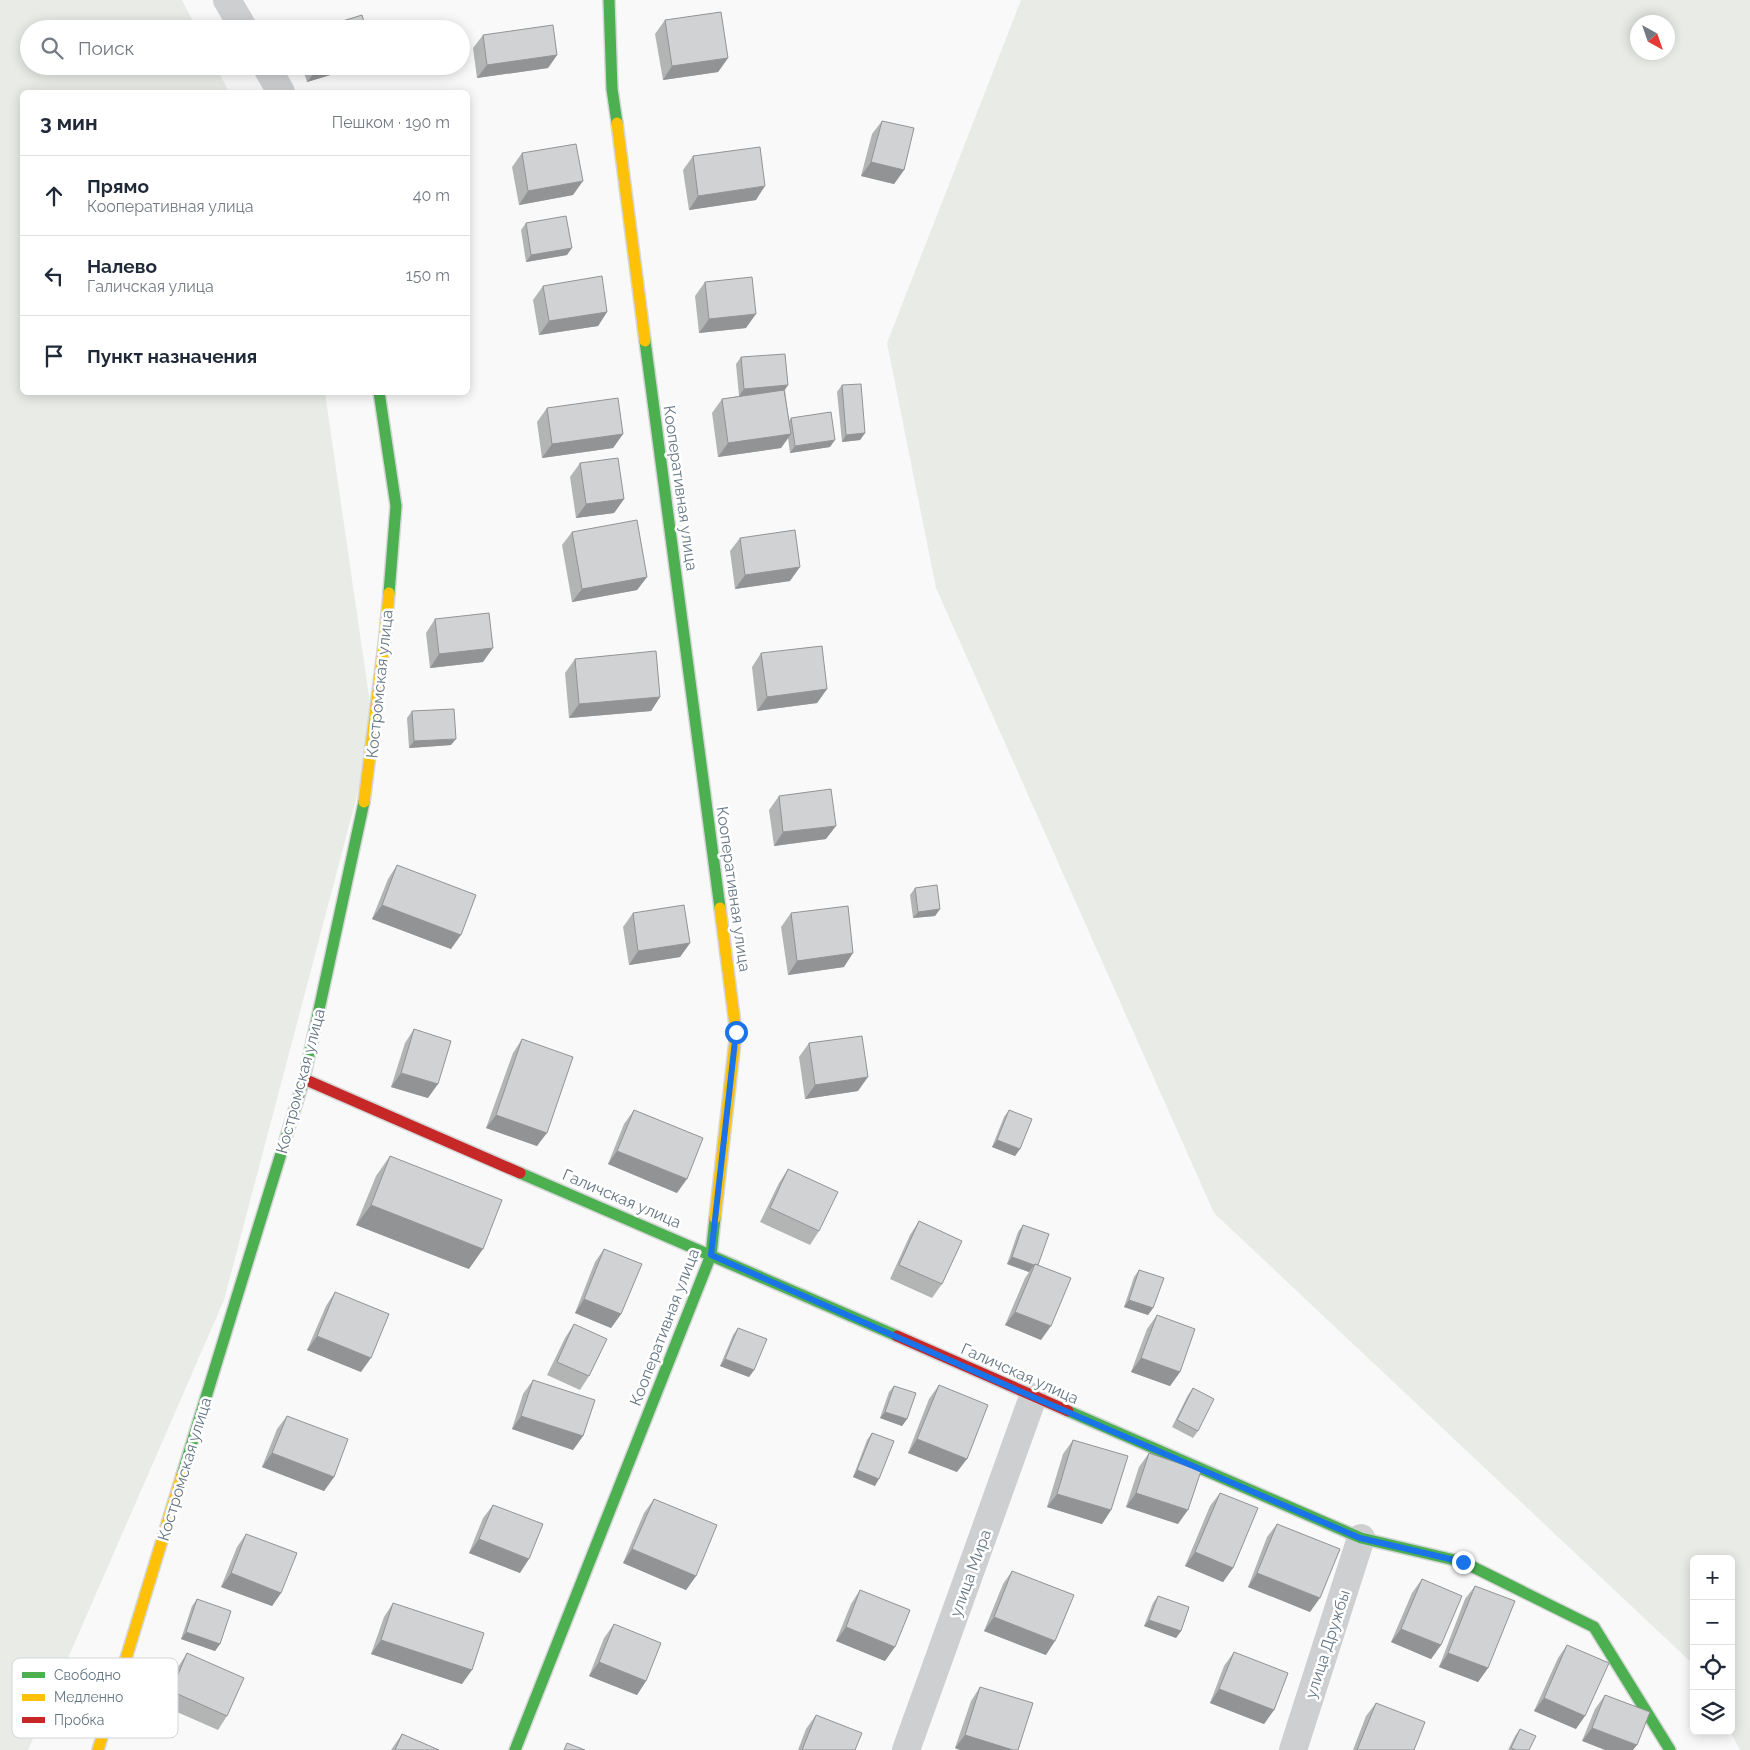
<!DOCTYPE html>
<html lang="ru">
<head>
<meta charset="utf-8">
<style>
	:root { --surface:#fff; --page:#f6f6f7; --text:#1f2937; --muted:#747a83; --line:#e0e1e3 }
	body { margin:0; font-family:Raleway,sans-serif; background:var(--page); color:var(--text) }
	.controls { position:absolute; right:15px; bottom:15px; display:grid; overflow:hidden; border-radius:8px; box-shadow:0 2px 12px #0003 }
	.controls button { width:45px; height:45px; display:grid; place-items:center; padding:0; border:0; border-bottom:1px solid var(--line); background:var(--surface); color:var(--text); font:25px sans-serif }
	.compass { position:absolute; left:1630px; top:15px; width:45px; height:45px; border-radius:50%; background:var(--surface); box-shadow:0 2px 12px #0003; rotate:140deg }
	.stop { position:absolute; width:15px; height:15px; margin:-11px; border:4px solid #1a73e8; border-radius:50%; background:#fff }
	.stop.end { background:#1a73e8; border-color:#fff; box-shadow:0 1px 5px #0008 }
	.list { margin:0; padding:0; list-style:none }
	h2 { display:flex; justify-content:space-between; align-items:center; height:65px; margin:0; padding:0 20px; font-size:21px }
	h2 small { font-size:16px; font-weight:400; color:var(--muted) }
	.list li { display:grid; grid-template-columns:32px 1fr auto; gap:15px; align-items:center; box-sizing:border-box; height:80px; padding:0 20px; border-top:1px solid var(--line) }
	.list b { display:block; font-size:19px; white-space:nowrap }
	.list p { margin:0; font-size:16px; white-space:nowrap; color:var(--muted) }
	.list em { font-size:16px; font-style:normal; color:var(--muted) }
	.icon { flex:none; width:28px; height:28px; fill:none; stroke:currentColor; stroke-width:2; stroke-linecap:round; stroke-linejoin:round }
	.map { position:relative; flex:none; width:1750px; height:1750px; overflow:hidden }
	.search { position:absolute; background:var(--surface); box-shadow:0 2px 12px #0003; left:20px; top:20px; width:450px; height:55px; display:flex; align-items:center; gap:12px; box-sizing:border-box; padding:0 18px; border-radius:28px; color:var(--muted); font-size:19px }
	.panel { position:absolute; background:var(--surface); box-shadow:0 2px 12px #0003; left:20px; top:90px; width:450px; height:305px; border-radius:8px }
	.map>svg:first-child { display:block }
	.green { fill:#e8ebe6; fill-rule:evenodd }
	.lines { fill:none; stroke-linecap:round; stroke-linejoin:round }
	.fast-casing { stroke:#d5d6d7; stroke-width:14 }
	.slow-casing { stroke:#d5d6d7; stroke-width:14 }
	.jam-casing { stroke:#d5d6d7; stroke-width:14 }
	.street { stroke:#cecfd0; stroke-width:28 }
	.fast { stroke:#4caf50; stroke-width:11 }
	.slow { stroke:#ffc107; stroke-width:11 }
	.jam { stroke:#c62828; stroke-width:11 }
	.wall { fill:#b3b5b5 }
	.shaded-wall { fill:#929394 }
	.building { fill:#d0d2d3; stroke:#929394 }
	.route { stroke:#1a73e8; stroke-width:6 }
	.labels { text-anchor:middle; stroke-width:5; stroke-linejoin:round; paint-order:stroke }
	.street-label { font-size:16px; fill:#657683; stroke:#fff }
	.key { fill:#fff; stroke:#d1d6da; stroke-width:1 }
	.key-label { font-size:14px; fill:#657683 }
</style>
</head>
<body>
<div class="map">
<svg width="1750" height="1750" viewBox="0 0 1750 1750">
	<rect width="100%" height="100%" fill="#f9f9f9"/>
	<g class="green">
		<polygon points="0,0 182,0 197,29 29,29 29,66 216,66 229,92 22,92 22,392 325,393 374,731 224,1300 28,1750 0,1750"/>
		<path d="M1021,0H1750V1750H1740L1730,1731H1731V1559H1694V1665L1214,1213L936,588L887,343ZM1638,22H1668V52H1638Z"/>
	</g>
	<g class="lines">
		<g class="fast-casing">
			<g id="fast">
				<polyline points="609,0 612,89 617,123"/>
				<polyline points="645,341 720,908"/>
				<polyline points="379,392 396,506 389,593"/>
				<polyline points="520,1173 897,1336"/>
				<polyline points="1068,1411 1361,1538 1463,1562 1594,1627 1670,1750"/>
				<polyline points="182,1475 304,1079 364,802"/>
				<polyline points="515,1750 711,1255 715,1218"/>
			</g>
		</g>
		<g class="slow-casing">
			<g id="slow">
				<polyline points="617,123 645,341"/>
				<polyline points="364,802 385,637 389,593"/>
				<polyline points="715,1218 736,1032 720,908"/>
				<polyline points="98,1750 182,1475"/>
			</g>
		</g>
		<g class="jam-casing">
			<g id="jam">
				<polyline points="304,1079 520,1173"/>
				<polyline points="897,1336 1068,1411"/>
			</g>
		</g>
		<g class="street">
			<polyline points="227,0 244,29"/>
			<polyline points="266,66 281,92"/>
			<polyline points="906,1750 1033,1397"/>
			<polyline points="1293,1750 1361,1538"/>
		</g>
		<use href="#fast" class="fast"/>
		<use href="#slow" class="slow"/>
		<use href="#jam" class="jam"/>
	</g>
	<g class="wall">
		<polygon points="665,20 728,58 718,72 663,80 655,34"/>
		<polygon points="483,35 557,55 548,68 477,78 473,48"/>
		<polygon points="302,66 360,66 307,82"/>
		<polygon points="882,121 904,170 894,184 861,176 872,134"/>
		<polygon points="522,153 573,195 519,205 512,167"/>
		<polygon points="693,156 756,200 689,210 683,170"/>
		<polygon points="526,223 567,255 526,262 521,230"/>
		<polygon points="705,282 746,328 699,333 695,296"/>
		<polygon points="543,286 607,312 598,326 539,335 533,300"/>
		<polygon points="741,357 788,385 785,390 789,421 791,418 830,447 790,453 788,438 781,448 718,457 712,413 722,399 739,396 736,364"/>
		<polygon points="842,385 865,433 860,440 842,442 837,392"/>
		<polygon points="547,408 623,434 613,448 542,458 537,422"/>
		<polygon points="580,463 624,499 614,513 576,518 570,477"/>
		<polygon points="572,532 647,577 637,590 572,602 562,545"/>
		<polygon points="740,538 790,581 735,589 730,551"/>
		<polygon points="435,619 483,662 430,668 426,633"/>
		<polygon points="761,653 827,689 817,703 757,711 752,667"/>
		<polygon points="575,659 660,697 651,711 569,718 565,673"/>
		<polygon points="412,711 451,745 409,748 407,718"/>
		<polygon points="779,796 826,839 774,846 769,810"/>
		<polygon points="397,865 451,949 372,919 388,879"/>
		<polygon points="915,888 940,909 935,916 913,918 910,895"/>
		<polygon points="633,913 690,943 680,957 629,965 623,927"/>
		<polygon points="791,913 844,967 788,975 781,927"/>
		<polygon points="414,1029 428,1098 391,1087 405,1043"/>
		<polygon points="522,1039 537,1146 486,1128 513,1053"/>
		<polygon points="809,1043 858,1091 805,1099 799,1057"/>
		<polygon points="634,1110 677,1193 608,1164 624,1124"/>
		<polygon points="1009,1110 1020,1149 1015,1156 992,1147 1004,1117"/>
		<polygon points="390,1156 469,1269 356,1225 376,1176"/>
		<polygon points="788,1169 819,1231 810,1245 760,1222 779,1183"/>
		<polygon points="919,1221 942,1284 932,1298 890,1279 910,1235"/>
		<polygon points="1023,1225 1038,1265 1041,1340 1005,1325 1025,1278 1029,1272 1007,1264 1018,1232"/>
		<polygon points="604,1249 621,1314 611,1328 575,1313 595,1262"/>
		<polygon points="1139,1270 1153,1308 1148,1315 1124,1307 1134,1277"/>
		<polygon points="335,1292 361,1372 307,1350 326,1306"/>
		<polygon points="1157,1315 1180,1372 1170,1386 1131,1372 1147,1329"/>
		<polygon points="574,1324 589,1376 580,1390 547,1375 565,1338"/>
		<polygon points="738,1328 754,1370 749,1377 720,1366 733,1335"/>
		<polygon points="533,1380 583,1436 573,1450 512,1429 523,1394"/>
		<polygon points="939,1385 957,1472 908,1453 929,1399"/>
		<polygon points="894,1386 907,1419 902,1426 880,1418 889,1392"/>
		<polygon points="1193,1388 1198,1431 1193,1438 1172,1427 1188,1395"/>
		<polygon points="287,1416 334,1477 324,1491 262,1467 277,1429"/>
		<polygon points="872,1433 875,1486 853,1477 867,1440"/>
		<polygon points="1073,1440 1111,1510 1102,1524 1047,1507 1063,1454"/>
		<polygon points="1149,1453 1178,1524 1126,1507 1139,1467"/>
		<polygon points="1220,1493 1233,1568 1223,1582 1185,1566 1210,1506"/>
		<polygon points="654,1499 696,1576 686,1590 623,1563 644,1513"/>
		<polygon points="493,1505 520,1573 469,1553 483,1518"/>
		<polygon points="1277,1524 1310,1612 1248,1587 1267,1537"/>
		<polygon points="246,1534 281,1593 272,1606 221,1587 237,1547"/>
		<polygon points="1012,1571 1046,1655 984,1631 1003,1584"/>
		<polygon points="1422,1579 1441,1645 1431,1659 1391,1642 1412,1593"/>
		<polygon points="1475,1586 1488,1668 1478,1682 1439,1667 1465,1599"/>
		<polygon points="860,1590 885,1661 836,1641 851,1604"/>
		<polygon points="1158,1596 1181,1631 1176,1638 1144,1626 1153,1603"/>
		<polygon points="197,1599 220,1644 215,1651 181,1639 192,1606"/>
		<polygon points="393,1603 462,1684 371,1654 384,1617"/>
		<polygon points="614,1624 646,1681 637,1695 589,1676 604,1638"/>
		<polygon points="1567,1645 1576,1729 1534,1711 1558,1658"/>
		<polygon points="1234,1652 1274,1710 1264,1724 1210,1703 1224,1666"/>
		<polygon points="187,1653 227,1716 218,1730 161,1705 178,1667"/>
		<polygon points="980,1687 1018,1750 960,1750 955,1748 971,1701"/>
		<polygon points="1605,1695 1650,1712 1582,1741 1595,1709"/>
		<polygon points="1376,1703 1414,1750 1353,1750 1366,1716"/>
		<polygon points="816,1715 855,1750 798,1750 806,1729"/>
		<polygon points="1520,1729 1529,1750 1508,1750 1515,1736"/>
		<polygon points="402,1734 439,1750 391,1750"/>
	</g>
	<g class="shaded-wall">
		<polygon points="557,55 548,68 477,78 487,65"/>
		<polygon points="728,58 718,72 663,80 672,66"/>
		<polygon points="325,66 360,66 307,82 317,69"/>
		<polygon points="871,162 904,170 894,184 861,176"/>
		<polygon points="583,181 573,195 519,205 528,191"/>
		<polygon points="765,186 756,200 689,210 698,196"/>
		<polygon points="572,248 567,255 526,262 531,255"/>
		<polygon points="607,312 598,326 539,335 549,321"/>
		<polygon points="756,314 746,328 699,333 709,319"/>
		<polygon points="788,385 783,392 739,396 744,389"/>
		<polygon points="865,433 860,440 842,442 846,435"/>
		<polygon points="623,434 613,448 542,458 552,444"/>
		<polygon points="791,434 781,448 718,457 728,443"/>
		<polygon points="835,440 830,447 790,453 795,446"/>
		<polygon points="624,499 614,513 576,518 586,504"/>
		<polygon points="800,567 790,581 735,589 745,575"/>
		<polygon points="647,577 637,590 572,602 582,589"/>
		<polygon points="493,648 483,662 430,668 439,654"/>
		<polygon points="827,689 817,703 757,711 767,697"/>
		<polygon points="660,697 651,711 569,718 579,704"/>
		<polygon points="456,739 451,745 409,748 414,741"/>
		<polygon points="836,826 826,839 774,846 783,832"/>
		<polygon points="382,905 461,935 451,949 372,919"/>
		<polygon points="940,909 935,916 913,918 918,912"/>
		<polygon points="690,943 680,957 629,965 638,951"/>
		<polygon points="853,953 844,967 788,975 797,961"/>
		<polygon points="401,1073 438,1084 428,1098 391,1087"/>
		<polygon points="868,1077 858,1091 805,1099 815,1085"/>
		<polygon points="496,1115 547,1133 537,1146 486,1128"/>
		<polygon points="997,1140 1020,1149 1015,1156 992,1147"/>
		<polygon points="617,1151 687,1179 677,1193 608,1164"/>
		<polygon points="371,1205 483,1249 469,1269 356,1225"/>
		<polygon points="1012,1257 1034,1265 1029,1272 1007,1264"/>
		<polygon points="584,1299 621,1314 611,1328 575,1313"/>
		<polygon points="1129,1300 1153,1308 1148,1315 1124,1307"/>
		<polygon points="1015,1312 1051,1326 1041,1340 1005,1325"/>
		<polygon points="317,1336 371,1358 361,1372 307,1350"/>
		<polygon points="1141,1358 1180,1372 1170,1386 1131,1372"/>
		<polygon points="725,1359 754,1370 749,1377 720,1366"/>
		<polygon points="885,1412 907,1419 902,1426 880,1418"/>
		<polygon points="521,1416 583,1436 573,1450 512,1429"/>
		<polygon points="917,1439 967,1459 957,1472 908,1453"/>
		<polygon points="272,1453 334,1477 324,1491 262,1467"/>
		<polygon points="857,1470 879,1479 875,1486 853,1477"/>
		<polygon points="1136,1493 1188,1510 1178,1524 1126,1507"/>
		<polygon points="1057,1494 1111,1510 1102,1524 1047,1507"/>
		<polygon points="479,1539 529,1559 520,1573 469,1553"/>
		<polygon points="632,1549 696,1576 686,1590 623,1563"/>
		<polygon points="1195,1552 1233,1568 1223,1582 1185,1566"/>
		<polygon points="231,1573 281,1593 272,1606 221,1587"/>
		<polygon points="1257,1573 1320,1598 1310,1612 1248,1587"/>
		<polygon points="994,1617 1055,1641 1046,1655 984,1631"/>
		<polygon points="1149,1620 1181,1631 1176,1638 1144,1626"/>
		<polygon points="846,1627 895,1647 885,1661 836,1641"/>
		<polygon points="1401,1629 1441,1645 1431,1659 1391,1642"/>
		<polygon points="186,1632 220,1644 215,1651 181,1639"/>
		<polygon points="381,1640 472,1670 462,1684 371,1654"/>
		<polygon points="1448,1653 1488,1668 1478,1682 1439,1667"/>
		<polygon points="599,1662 646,1681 637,1695 589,1676"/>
		<polygon points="1219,1689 1274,1710 1264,1724 1210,1703"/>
		<polygon points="1544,1698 1585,1716 1576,1729 1534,1711"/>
		<polygon points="1592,1728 1637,1745 1633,1750 1605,1750 1582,1741"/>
		<polygon points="965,1735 1013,1750 960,1750 955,1748"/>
	</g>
	<g class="building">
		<polygon points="721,12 728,58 672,66 665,20"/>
		<polygon points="362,15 366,29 317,29"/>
		<polygon points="553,25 557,55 487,65 483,35"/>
		<polygon points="316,66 325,66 317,69"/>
		<polygon points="882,121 914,128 904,170 871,162"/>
		<polygon points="576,144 583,181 528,191 522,153"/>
		<polygon points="760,147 765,186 698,196 693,156"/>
		<polygon points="566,216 572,248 531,255 526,223"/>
		<polygon points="602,276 607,312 549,321 543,286"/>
		<polygon points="752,277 756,314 709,319 705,282"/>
		<polygon points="785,354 788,385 744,389 741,357"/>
		<polygon points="861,384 865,433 846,435 842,385"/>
		<polygon points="784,390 791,434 728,443 722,399"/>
		<polygon points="618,398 623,434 552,444 547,408"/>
		<polygon points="831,412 835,440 795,446 791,418"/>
		<polygon points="618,458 624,499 586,504 580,463"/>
		<polygon points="637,520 647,577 582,589 572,532"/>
		<polygon points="795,530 800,567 745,575 740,538"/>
		<polygon points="489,613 493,648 439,654 435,619"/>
		<polygon points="822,646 827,689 767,697 761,653"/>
		<polygon points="656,651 660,697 579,704 575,659"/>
		<polygon points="454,709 456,739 414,741 412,711"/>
		<polygon points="831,789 836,826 783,832 779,796"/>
		<polygon points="397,865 476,895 461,935 382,905"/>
		<polygon points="937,885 940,909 918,912 915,888"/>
		<polygon points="684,905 690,943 638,951 633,913"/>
		<polygon points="848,906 853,953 797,961 791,913"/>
		<polygon points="414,1029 451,1041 438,1084 401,1073"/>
		<polygon points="862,1036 868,1077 815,1085 809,1043"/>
		<polygon points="522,1039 573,1057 547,1133 496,1115"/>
		<polygon points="634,1110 703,1138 687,1179 617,1151"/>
		<polygon points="1009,1110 1032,1119 1020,1149 997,1140"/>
		<polygon points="390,1156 502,1200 483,1249 371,1205"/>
		<polygon points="788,1169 838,1192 819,1231 770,1208"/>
		<polygon points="919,1221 962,1241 942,1284 899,1265"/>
		<polygon points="1023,1225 1049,1234 1038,1265 1035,1264 1034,1265 1012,1257"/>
		<polygon points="604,1249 642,1264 621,1314 584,1299"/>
		<polygon points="1035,1264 1071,1278 1051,1326 1015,1312"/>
		<polygon points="1139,1270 1164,1278 1153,1308 1129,1300"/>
		<polygon points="335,1292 389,1314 371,1358 317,1336"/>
		<polygon points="1157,1315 1195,1329 1180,1372 1141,1358"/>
		<polygon points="574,1324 607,1339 589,1376 557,1362"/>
		<polygon points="738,1328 767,1339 754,1370 725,1359"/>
		<polygon points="533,1380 595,1400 583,1436 521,1416"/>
		<polygon points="939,1385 988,1405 967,1459 917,1439"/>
		<polygon points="894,1386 916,1393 907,1419 885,1412"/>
		<polygon points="1193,1388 1214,1399 1198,1431 1177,1420"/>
		<polygon points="287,1416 348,1439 334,1477 272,1453"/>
		<polygon points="872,1433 894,1441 879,1479 857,1470"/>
		<polygon points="1073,1440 1128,1456 1111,1510 1057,1494"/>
		<polygon points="1149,1453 1201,1471 1188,1510 1136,1493"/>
		<polygon points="1220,1493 1258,1508 1233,1568 1195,1552"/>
		<polygon points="654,1499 717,1525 696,1576 632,1549"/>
		<polygon points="493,1505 543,1524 529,1559 479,1539"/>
		<polygon points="1277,1524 1340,1549 1320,1598 1257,1573"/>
		<polygon points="246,1534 297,1553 281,1593 231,1573"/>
		<polygon points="1012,1571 1074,1595 1055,1641 994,1617"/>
		<polygon points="1422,1579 1462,1596 1441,1645 1401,1629"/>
		<polygon points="1475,1586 1515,1601 1488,1668 1448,1653"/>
		<polygon points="860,1590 910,1610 895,1647 846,1627"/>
		<polygon points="1158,1596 1189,1607 1181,1631 1149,1620"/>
		<polygon points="197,1599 231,1611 220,1644 186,1632"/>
		<polygon points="393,1603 484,1633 472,1670 381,1640"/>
		<polygon points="614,1624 661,1643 646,1681 599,1662"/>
		<polygon points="1567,1645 1609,1663 1585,1716 1544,1698"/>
		<polygon points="1234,1652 1288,1673 1274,1710 1219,1689"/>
		<polygon points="187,1653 244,1678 227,1716 171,1691"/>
		<polygon points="980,1687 1033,1703 1018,1750 1013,1750 965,1735"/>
		<polygon points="1605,1695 1650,1712 1637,1745 1592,1728"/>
		<polygon points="1376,1703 1425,1722 1414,1750 1357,1750"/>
		<polygon points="816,1715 862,1733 855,1750 802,1750"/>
		<polygon points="1520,1729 1536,1736 1529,1750 1516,1750 1511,1748"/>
		<polygon points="402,1734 439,1750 395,1750"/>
		<polygon points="567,1743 585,1750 564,1750"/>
	</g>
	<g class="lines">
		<polyline class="route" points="736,1032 711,1255 1033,1397 1360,1538 1463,1562"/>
	</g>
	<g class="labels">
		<g class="street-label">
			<text transform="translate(681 488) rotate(82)" y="6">Кооперативная улица</text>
			<text transform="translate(379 684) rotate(-84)" y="6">Костромская улица</text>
			<text transform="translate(734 889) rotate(82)" y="6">Кооперативная улица</text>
			<text transform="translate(300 1081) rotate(-75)" y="6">Костромская улица</text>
			<text transform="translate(622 1198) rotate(23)" y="6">Галичская улица</text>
			<text transform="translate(664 1327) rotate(-69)" y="6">Кооперативная улица</text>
			<text transform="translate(1020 1373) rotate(24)" y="6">Галичская улица</text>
			<text transform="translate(184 1469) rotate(-73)" y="6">Костромская улица</text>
			<text transform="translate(970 1573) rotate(-70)" y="6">улица Мира</text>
			<text transform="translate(1327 1644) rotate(-72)" y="6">улица Дружбы</text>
		</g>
	</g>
	<rect x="12" y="1658" width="166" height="80" rx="8" class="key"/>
	<rect x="22" y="1672" width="23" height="6" fill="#4caf50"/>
	<rect x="22" y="1694" width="23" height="7" fill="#ffc107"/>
	<rect x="22" y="1717" width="23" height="6" fill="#c62828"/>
	<g class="key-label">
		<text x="54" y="1680">Свободно</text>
		<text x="54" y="1702">Медленно</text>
		<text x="54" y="1725">Пробка</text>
	</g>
</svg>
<div class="controls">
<button>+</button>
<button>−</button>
<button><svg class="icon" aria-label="locate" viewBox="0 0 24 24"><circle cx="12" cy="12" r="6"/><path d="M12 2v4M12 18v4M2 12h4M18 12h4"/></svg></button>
<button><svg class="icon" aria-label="layers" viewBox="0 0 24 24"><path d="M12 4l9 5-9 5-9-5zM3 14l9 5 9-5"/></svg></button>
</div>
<svg class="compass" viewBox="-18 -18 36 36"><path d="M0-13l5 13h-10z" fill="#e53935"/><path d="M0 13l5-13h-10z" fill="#747a83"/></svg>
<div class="stop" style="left:736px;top:1032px"></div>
<div class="stop end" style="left:1463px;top:1562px"></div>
<div class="search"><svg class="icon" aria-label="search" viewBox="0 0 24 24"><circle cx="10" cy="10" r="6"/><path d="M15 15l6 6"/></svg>Поиск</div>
<section class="panel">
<h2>3 мин<small>Пешком · 190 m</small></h2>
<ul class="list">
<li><svg class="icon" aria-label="ahead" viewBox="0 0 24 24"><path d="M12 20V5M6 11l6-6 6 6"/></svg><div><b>Прямо</b><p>Кооперативная улица</p></div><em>40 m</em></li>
<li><svg class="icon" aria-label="left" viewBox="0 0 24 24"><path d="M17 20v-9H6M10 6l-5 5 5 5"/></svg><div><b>Налево</b><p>Галичская улица</p></div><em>150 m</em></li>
<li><svg class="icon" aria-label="arrive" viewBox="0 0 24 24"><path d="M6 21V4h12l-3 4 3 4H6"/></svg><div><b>Пункт назначения</b></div></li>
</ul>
</section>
</div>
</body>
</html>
